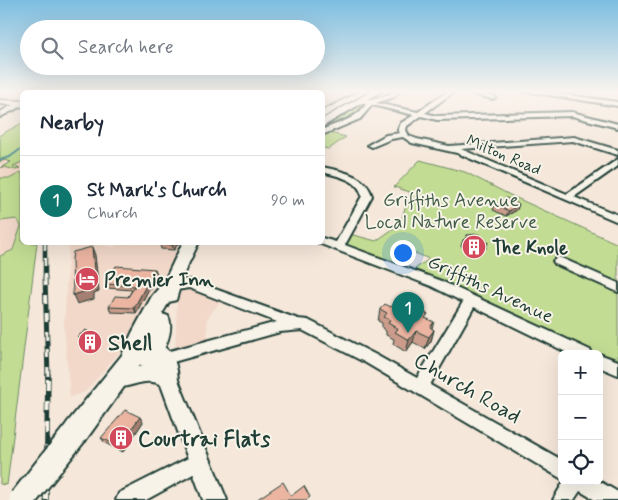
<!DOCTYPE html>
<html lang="en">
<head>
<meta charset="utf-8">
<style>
	:root { --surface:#fff; --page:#f6f6f7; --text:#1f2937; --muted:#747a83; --line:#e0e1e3; --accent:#0f766e }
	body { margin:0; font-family:Mynerve,sans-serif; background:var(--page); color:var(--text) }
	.controls { position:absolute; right:15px; bottom:15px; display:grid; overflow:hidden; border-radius:8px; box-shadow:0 5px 20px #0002 }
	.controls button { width:45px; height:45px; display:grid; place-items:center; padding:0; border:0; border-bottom:1px solid var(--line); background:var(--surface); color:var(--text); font:25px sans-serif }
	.you { position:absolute; left:402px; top:252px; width:18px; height:18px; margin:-12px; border:4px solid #fff; border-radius:50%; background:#1a73e8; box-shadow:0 0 0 8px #1a73e833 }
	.badge { display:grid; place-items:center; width:32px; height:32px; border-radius:50%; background:var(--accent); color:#fff; font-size:16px; font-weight:700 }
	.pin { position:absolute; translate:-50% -41px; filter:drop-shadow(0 1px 2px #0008) }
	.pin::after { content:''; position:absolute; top:26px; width:18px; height:15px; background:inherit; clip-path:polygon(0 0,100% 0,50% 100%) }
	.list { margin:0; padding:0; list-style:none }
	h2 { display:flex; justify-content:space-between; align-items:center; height:65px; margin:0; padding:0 20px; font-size:21px }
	h2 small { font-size:16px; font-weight:400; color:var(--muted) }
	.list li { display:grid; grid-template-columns:32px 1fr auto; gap:15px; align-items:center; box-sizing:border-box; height:90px; padding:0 20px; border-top:1px solid var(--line) }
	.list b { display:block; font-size:19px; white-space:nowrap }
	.list p { margin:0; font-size:16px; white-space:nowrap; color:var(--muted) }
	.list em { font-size:16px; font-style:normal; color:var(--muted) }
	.icon { flex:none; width:28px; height:28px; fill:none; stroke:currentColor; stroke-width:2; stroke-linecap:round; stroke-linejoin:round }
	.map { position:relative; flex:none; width:618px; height:500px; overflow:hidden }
	.search { position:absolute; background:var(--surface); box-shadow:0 5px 20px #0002; left:20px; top:20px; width:305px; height:55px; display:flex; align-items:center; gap:12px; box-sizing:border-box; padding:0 18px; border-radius:28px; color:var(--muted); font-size:19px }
	.panel { position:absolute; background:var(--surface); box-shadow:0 5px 20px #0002; left:20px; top:90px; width:305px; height:155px; border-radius:8px }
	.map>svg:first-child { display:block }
	.built { fill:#f2d8c9 }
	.green { fill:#c2dc93; stroke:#708c64 }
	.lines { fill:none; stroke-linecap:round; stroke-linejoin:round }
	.stream-far1 { stroke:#569295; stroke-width:1 }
	.stream { stroke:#569295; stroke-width:2 }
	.minor-casing { stroke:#1f3d34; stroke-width:4 }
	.major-casing { stroke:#1f3d34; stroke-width:4 }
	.highway-casing { stroke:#1f3d34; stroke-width:4 }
	.minor { fill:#f7f3e8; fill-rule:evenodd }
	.major { fill:#f7f3e8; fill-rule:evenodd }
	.highway { fill:#f7f3e8; fill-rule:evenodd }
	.rail-far2-casing { stroke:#1f3d34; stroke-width:4.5 }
	.rail-far1-casing { stroke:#1f3d34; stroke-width:5 }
	.rail-casing { stroke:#1f3d34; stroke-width:5.5 }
	.rail-far2 { stroke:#f7f3e8; stroke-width:2.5; stroke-dasharray:8; stroke-linecap:butt }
	.rail-far1 { stroke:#f7f3e8; stroke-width:3; stroke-dasharray:9; stroke-linecap:butt }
	.rail { stroke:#f7f3e8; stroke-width:4; stroke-dasharray:11; stroke-linecap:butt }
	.highway-bridge-casing { stroke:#1f3d34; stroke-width:29; stroke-linecap:butt }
	.highway-bridge { stroke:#f7f3e8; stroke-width:25 }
	.wall { fill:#cb9c8b; stroke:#1f3d34 }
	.shaded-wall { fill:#a57f71; stroke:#1f3d34 }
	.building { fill:#ecb5a2; stroke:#1f3d34 }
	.labels { text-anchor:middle; stroke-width:4; stroke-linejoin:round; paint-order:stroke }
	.far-street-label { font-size:16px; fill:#1f3d34; stroke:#f7f3e8 }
	.park-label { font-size:19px; fill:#405d47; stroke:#f7f3e8 }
	.poi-label { font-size:19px; font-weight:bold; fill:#1f3d34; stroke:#f7f3e8; text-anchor:start }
	.street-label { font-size:19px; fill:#1f3d34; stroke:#f7f3e8 }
	.near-poi-label { font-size:22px; font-weight:bold; fill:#1f3d34; stroke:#f7f3e8; text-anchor:start }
	.near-street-label { font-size:22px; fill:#1f3d34; stroke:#f7f3e8 }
</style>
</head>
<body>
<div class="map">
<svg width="618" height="500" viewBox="0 0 618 500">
	<rect width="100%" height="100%" fill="#f5e7da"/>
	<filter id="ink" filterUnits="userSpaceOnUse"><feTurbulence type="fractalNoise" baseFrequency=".02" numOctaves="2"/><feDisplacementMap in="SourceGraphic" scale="10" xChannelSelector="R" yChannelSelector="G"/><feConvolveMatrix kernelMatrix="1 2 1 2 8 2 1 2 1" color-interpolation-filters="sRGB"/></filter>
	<g filter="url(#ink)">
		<g class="built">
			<polygon points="22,155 22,225 0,360 0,157"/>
			<polygon points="69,243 91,243 114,247 118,243 185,243 163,278 136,333 85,392 70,397 64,327"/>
			<polygon points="183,286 221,300 207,319 208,344 175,351 177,302"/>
		</g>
		<g class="green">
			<path d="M378,91H397C372,102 350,118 326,132L346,137L329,149L323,148L322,124Z"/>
			<polygon points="22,123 22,162 13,166 20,168 16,170 4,167 0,168 11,162 5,160 0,162 0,135"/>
			<polygon points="420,160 465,172 512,196 618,244 618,368 599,360 599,354 585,354 409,273 429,259 415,253 394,267 339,246 346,233 376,241 400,224 410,192 394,187"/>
			<polygon points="22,172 22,242 37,243 7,485 0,484 0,256 13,250 21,226 17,219 0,221 0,178 11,178"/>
		</g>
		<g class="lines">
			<polyline class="stream-far1" points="122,91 126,91 124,92"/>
			<polyline class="stream" points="0,160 10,157 22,148"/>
			<g class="minor-casing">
				<g id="minor">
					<polygon points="249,91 255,91 256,92 250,92"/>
					<polygon points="361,91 368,91 322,118 322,111"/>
					<path d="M394,91H400L394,97L376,103L418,112L448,91H455L425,113L437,116L572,112L618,124V128L572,116L437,120L421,116L407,126L406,130L409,136L417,139L449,146L574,137L618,150V155L573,141L461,149L567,194L618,159V166L574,197L618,215V222L457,153L412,143L403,137L391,139L372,147L368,145L386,135L400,133L398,130L401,123L414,115L372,105L360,119L322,135V130C339,122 355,120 366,104L359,102V100C371,100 383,99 394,91Z"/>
					<polygon points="460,91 472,91 496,97 493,99"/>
					<polygon points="524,91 540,91 618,102 618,106"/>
					<polygon points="0,100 22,101 22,106 0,117 0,112 13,105 0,104"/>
					<path d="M322,167C341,171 367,175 372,196L345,245L439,280L590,350L592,354H570L474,307L430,385L562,460V479L366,363L302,330L280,332L166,364L161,362L159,358L161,354L166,352L277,322L189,288L171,291L167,290L165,287L167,284L180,280H190L298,319L308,320L376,355L417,378L463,302L431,286L318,243L322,242V238L336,242L362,196C359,179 337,176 322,172Z"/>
					<polygon points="559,257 618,283 618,292 555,264 553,261"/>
					<polygon points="599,354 618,361 618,375 599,367"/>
					<polygon points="200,452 206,455 209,461 206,467 146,500 116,500 119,493"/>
					<polygon points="564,481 599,481 618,492 618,500 595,500 580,491 574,500 553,500"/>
				</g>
			</g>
			<g class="major-casing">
				<path id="major" d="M144,341C168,342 177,357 178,380L227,500H203L161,385C145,375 126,392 109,386L107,380L109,374L143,366L130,360L126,350L129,345Z"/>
			</g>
			<g class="highway-casing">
				<g id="highway">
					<polygon points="372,91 382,91 322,127 322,119"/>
					<path d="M183,242H199L184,273L176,300L169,302L162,314L168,316C174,328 167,344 161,355L154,358L147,355L145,352L139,366L85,441L76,444L67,441L64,432L67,423L122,355L132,333L152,296L164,282Z"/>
				</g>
			</g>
			<use href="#minor" class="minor"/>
			<use href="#major" class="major"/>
			<use href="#highway" class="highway"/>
			<g class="rail-far2-casing">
				<polyline id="rail-far2" points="45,242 45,279"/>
			</g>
			<g class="rail-far1-casing">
				<polyline id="rail-far1" points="45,277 48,377"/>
			</g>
			<g class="rail-casing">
				<polyline id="rail" points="46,500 48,375"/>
			</g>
			<use href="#rail-far2" class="rail-far2"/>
			<use href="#rail-far1" class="rail-far1"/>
			<use href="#rail" class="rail"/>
			<g class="highway-bridge-casing">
				<polyline id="highway-bridge" points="22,500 76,432"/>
			</g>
			<use href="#highway-bridge" class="highway-bridge"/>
		</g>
		<g class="wall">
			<polygon points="495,205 517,210 506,216 493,210"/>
			<polygon points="467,235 488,242 486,248 470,256 465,252 466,249 461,246 463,240 466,239"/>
			<polygon points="179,242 174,250 161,249 160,243"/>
			<polygon points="157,274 136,313 111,312 109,307 128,297 132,290 107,288 105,284"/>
			<polygon points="391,307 411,313 434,322 432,328 434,330 431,341 425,349 413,342 406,352 393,344 394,339 386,335 386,331 382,328 382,323 378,321 380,309"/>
			<polygon points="78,336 95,337 98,343 90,349 81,342"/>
			<polygon points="143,422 123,452 105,443 101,438"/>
		</g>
		<g class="shaded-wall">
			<polygon points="519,204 517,210 506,216 509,211"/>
			<polygon points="174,242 179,242 174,250 172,245"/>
			<polygon points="488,242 486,248 470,256 472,250"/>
			<polygon points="92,247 95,255 99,291 94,293 94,299 77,304 73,295 89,284"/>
			<polygon points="155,269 157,274 136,313 134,308"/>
			<polygon points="434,330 431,341 425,349 429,337"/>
			<polygon points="416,331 413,342 406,352 409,340"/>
			<polygon points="95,337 98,343 90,349 87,343"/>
			<polygon points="140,417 143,422 123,452 119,446"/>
		</g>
		<g class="building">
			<polygon points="506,198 519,204 509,211 495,205"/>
			<polygon points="478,234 488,242 472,250 467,247 470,245 463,240 467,238 467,235"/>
			<polygon points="161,242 174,242 172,245 160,243"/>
			<polygon points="92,247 95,282 89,284 90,290 73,295 72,259 73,252"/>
			<polygon points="116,266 155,269 134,308 109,307 115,296 128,297 135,286 105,284"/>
			<polygon points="385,304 391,307 394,304 411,313 415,308 428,314 425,318 434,322 430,327 434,330 429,337 416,331 409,340 395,332 398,329 388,323 390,320 384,317 387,313 380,309"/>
			<polygon points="86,330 95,337 87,343 78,336"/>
			<polygon points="125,410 140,417 119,446 101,438"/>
			<polygon points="283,482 291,496 304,486 310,497 306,500 256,500"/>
		</g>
	</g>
	<linearGradient id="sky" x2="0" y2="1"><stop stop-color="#7cbde0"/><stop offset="0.57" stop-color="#faf4ee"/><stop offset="1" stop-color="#faf4ee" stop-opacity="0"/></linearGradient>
	<rect width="618" height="161" fill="url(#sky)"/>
	<defs>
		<g id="building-disc" transform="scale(1.25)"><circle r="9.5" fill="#d1495b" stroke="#f7f3e8"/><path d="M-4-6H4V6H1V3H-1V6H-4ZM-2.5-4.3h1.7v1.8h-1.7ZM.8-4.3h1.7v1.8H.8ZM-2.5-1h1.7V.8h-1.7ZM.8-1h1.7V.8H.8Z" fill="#fff"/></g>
		<g id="hotel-disc" transform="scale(1.25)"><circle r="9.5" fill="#d1495b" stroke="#f7f3e8"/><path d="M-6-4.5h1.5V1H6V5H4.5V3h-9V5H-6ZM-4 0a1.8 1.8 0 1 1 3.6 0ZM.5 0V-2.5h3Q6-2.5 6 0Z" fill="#fff"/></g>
	</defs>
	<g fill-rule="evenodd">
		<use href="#building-disc" x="474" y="247"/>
		<use href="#hotel-disc" x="87" y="279"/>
		<use href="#building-disc" x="90" y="342"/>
		<use href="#building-disc" x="121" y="438"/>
	</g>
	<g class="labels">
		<g class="far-street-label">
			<text transform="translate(504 154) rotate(23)" y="6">Milton Road</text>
		</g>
		<g class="park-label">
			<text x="451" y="206">Griffiths Avenue<tspan x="451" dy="22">Local Nature Reserve</tspan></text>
		</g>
		<g class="poi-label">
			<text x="492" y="254">The Knole</text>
			<text x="104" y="286">Premier Inn</text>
		</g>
		<g class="street-label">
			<text transform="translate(491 288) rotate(25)" y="7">Griffiths Avenue</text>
		</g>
		<g class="near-poi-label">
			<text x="108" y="350">Shell</text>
			<text x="138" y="446">Courtrai Flats</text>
		</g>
		<g class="near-street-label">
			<text transform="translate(468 387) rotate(30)" y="8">Church Road</text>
		</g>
	</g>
</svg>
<div class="controls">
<button>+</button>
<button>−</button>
<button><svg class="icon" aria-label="locate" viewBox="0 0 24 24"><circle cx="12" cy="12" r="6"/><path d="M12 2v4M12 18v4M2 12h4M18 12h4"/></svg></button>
</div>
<div class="you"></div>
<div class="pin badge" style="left:408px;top:333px">1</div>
<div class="search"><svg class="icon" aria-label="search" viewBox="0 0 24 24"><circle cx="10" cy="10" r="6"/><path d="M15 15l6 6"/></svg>Search here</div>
<section class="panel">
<h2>Nearby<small></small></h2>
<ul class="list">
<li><span class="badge">1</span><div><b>St Mark's Church</b><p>Church</p></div><em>90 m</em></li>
</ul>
</section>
</div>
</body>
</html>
